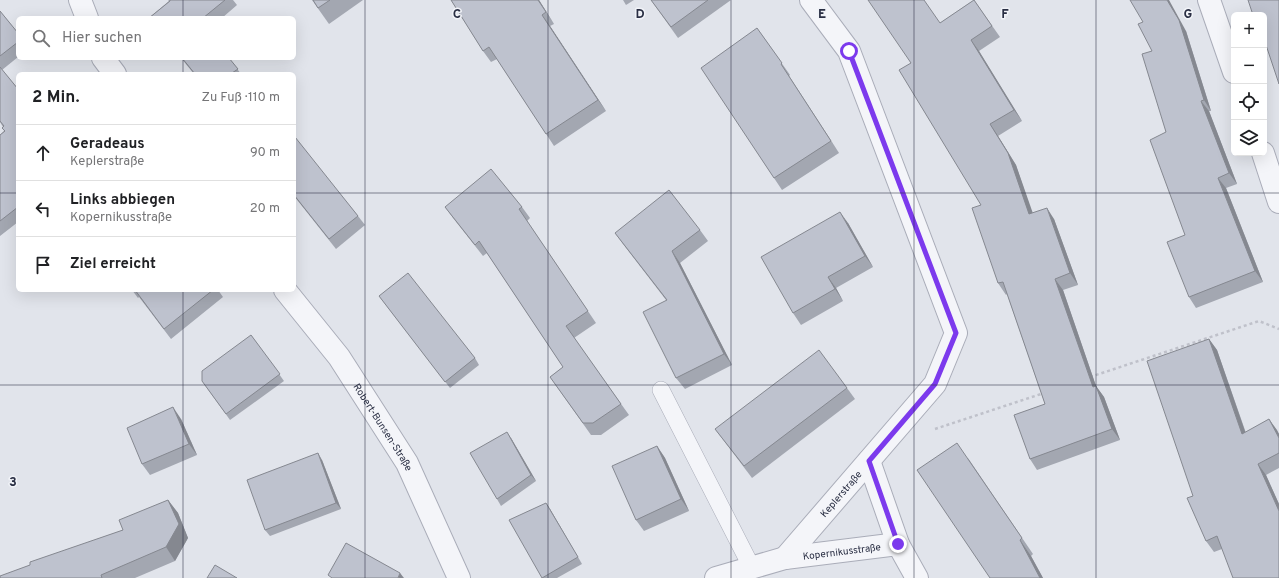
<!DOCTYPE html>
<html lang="de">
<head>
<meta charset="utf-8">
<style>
	:root { --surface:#fff; --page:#f2f2f2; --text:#202124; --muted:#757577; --line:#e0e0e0 }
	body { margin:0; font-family:Overpass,sans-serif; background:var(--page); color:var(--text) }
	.controls { position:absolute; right:12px; top:12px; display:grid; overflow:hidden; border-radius:6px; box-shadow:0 4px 16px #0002 }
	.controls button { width:36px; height:36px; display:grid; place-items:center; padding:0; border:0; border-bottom:1px solid var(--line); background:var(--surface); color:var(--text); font:20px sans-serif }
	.stop { position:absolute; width:12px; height:12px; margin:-9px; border:3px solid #7c3aed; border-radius:50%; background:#fff }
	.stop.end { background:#7c3aed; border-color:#fff; box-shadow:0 1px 4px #0008 }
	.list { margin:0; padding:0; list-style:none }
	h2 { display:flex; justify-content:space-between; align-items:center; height:52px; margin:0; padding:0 16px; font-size:17px }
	h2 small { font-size:13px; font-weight:400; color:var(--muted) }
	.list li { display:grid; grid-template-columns:26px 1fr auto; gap:12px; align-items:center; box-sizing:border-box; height:56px; padding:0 16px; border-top:1px solid var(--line) }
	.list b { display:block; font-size:15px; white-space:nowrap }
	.list p { margin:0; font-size:13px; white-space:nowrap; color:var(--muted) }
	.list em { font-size:13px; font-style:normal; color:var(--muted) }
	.icon { flex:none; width:22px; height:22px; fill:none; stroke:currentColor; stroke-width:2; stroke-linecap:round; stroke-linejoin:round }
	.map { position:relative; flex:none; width:1279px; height:578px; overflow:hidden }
	.search { position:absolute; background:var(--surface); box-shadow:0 4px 16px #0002; left:16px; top:16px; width:280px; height:44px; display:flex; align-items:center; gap:10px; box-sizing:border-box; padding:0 14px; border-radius:6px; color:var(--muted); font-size:15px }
	.panel { position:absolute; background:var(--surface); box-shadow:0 4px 16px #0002; left:16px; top:72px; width:280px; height:220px; border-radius:6px }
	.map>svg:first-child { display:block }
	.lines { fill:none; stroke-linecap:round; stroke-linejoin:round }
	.lane-casing { stroke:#aaadb9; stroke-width:18 }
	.street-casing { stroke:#aaadb9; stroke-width:24 }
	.path { stroke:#bfc1ca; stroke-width:2.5; stroke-dasharray:3 3; stroke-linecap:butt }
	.lane { stroke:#f4f5f9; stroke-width:17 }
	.street { stroke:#f4f5f9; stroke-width:22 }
	.wall { fill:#a3a7b1 }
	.shaded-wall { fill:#858890 }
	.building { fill:#bec2ce; stroke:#858890 }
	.route { stroke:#7c3aed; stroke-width:5 }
	.grid { fill:none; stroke:#292e43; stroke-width:1; stroke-opacity:0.55 }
	.labels { text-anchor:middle; stroke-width:3; stroke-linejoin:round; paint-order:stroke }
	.street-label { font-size:10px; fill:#292e43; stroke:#f1f3f8 }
	.grid-label { font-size:13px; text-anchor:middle; font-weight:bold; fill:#292e43; stroke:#f1f3f8; stroke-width:3; stroke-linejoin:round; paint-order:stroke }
</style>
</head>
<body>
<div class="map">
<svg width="1279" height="578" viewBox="0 0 1279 578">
	<rect width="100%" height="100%" fill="#e1e4eb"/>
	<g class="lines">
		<g class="lane-casing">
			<polyline id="lane" points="661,390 752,568"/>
		</g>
		<g class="street-casing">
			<g id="street">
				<polyline points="80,0 87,18"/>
				<polyline points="1209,0 1234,72"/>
				<polyline points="103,58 115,74"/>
				<polyline points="1263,153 1279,202"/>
				<path id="s1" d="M285,290L339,357L407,463L459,578"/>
				<polyline points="869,461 898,544"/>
				<path id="s2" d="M785,558L935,384L956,333L849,51L811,0"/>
				<path id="s3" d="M716,578L785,558L898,544L917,578"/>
			</g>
		</g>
		<g class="path">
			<polyline points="1090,377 1259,321 1279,329"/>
			<polyline points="935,429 1044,393"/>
		</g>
		<use href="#lane" class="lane"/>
		<use href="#street" class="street"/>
	</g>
	<g class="wall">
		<polygon points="168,0 233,0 237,5 222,18 149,18 169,1"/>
		<polygon points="312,0 363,0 329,24"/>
		<polygon points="451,0 539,0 554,24 550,26 606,111 554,146 497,59 491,62 483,51"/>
		<polygon points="623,0 634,0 626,5"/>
		<polygon points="651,0 731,0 678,38"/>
		<polygon points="974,0 1000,37 979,51 1022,121 998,136 1016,165 1032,213 1054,219 1078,285 1063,290 1096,386 1104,397 1120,440 1037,470 1030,459 1045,404 1007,294 1006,295 998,283 981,205 940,23"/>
		<polygon points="0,11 18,33 18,57 2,70 18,89 18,222 0,236 0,135 4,131 3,127 0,122"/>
		<polygon points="1143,22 1186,31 1211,111 1209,111 1237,184 1226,188 1263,282 1196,308 1189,297 1185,235 1166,132 1152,51"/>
		<polygon points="757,28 790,75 789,76 839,153 782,190 774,178"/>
		<polygon points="181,58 229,58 241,74 194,74"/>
		<polygon points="294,138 358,216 365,225 336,249 294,196"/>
		<polygon points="445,207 522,207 530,218 527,221 596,323 574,338 629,415 601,435 591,435 550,377 563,367 487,253 483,256 453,218"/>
		<polygon points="848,223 873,267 836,288 843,301 801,325 793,313"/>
		<polygon points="700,230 708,241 680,263 732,365 685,389 676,378 666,300 623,244 615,233"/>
		<polygon points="132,290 218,290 223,297 171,339 139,297 138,298"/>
		<polygon points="379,296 475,358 479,365 450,388"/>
		<polygon points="251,335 284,381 230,420 202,381"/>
		<polygon points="1209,339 1217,350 1246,433 1269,419 1279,434 1279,468 1266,475 1279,504 1279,578 1222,549 1214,552 1206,541 1193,496"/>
		<polygon points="847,388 855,399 752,478 715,429"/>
		<polygon points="181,419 197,455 150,475 142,464"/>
		<polygon points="511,438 536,481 501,506 497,499"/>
		<polygon points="657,446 665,458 689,511 644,531 636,520"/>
		<polygon points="968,458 1033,554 1031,556 1043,578 990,578"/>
		<polygon points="322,460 341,509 270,536 265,530"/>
		<polygon points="168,500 178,513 188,538 175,561 135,578 0,578 30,565 123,530"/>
		<polygon points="550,509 582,564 557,578 542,578"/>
	</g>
	<g class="shaded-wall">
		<polygon points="538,0 539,0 554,24"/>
		<polygon points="1167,0 1169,0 1186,31 1211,111 1204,100"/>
		<polygon points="542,15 550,26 606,111 598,100"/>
		<polygon points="971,40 979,51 1022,121 1014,110"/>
		<polygon points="781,64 789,76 839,153 831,141"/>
		<polygon points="1201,101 1209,111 1237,184 1229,173"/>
		<polygon points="990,124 998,136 1016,165 1037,225 1029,214"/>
		<polygon points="1218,178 1226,188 1263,282 1255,271"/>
		<polygon points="1047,208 1054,219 1078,285 1070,273"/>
		<polygon points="840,212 848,223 873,267 865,256"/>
		<polygon points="672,251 680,263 732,365 724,354"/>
		<polygon points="828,277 836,288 843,301 835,289"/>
		<polygon points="1055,279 1063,290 1096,386 1104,397 1120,440 1112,429 1093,387"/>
		<polygon points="1209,339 1217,350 1250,446 1242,434"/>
		<polygon points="173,407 181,419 197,455 189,444"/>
		<polygon points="1269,419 1277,430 1279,434 1279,438"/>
		<polygon points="507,432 511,438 536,481 531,475"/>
		<polygon points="657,446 665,458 689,511 681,499"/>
		<polygon points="318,453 322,460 341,509 336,503"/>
		<polygon points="1258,464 1266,475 1279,504 1279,511"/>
		<polygon points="168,500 178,513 188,538 175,561 166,547"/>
		<polygon points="546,503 550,509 582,564 578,557"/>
		<polygon points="1020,540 1031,556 1043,578 1040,578"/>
		<polygon points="400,573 404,578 398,578"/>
	</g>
	<g class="building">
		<polygon points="170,0 225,0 203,18 149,18 170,1"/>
		<polygon points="313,0 330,0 318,8"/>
		<polygon points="451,0 538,0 546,12 542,15 598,100 546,134 489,47 483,51"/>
		<polygon points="651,0 708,0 671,27"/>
		<polygon points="868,0 924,0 940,23 974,0 992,26 971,40 1014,110 990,124 1008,153 1029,214 1047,208 1070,273 1055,279 1093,387 1096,386 1112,429 1030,459 1014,415 1045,404 1003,282 998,283 972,208 981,205 899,70 911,63"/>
		<polygon points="1130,0 1167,0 1179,20 1204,100 1201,101 1229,173 1218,178 1255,271 1189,297 1167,242 1185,235 1150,140 1166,132 1142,54 1152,51 1138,24 1143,22"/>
		<polygon points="1248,0 1279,0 1279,84 1264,39 1264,15 1253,15"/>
		<polygon points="0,11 18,33 18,42 0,56"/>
		<polygon points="757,28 782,63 781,64 831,141 774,178 701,68"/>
		<polygon points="182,58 229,58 238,69 232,73 233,74 195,74"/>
		<polygon points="0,67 18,89 18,207 0,221 0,135 5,131 2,128 4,126 0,121"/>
		<polygon points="295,137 358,216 329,239 294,195 294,138"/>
		<polygon points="491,169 522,207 519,209 588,311 566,326 621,404 593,423 583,423 550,377 563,367 479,241 475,245 445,207"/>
		<polygon points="669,190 700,230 672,251 724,354 676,378 643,312 667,300 615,233"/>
		<polygon points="840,212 865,256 828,277 835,289 793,313 761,257"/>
		<polygon points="408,273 475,358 445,382 379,296"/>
		<polygon points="135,290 213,290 164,329"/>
		<polygon points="251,335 280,374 226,414 202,381 202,371"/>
		<polygon points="1209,339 1242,434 1269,419 1279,438 1279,453 1258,464 1279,511 1279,578 1233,578 1217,536 1206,541 1187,498 1193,496 1147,361"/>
		<polygon points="819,350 847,388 744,466 715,429"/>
		<polygon points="173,407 189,444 142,464 127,428"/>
		<polygon points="507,432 531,475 497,499 470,453"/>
		<polygon points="957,443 1022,538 1020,540 1040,578 990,578 917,470"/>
		<polygon points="657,446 681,499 636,520 612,466"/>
		<polygon points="318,453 336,503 265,530 247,480"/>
		<polygon points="168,500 179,524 166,547 101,575 102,578 0,578 0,576 30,565 30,562 123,530 119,520"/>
		<polygon points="546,503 578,557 542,578 509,520"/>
		<polygon points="346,543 400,573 398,578 332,578 328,575"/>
		<polygon points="215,565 237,578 207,578"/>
	</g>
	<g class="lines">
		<polyline class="route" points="849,51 956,333 935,384 869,461 898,544"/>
	</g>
	<path class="grid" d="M183,0V18M365,0V578M548,0V578M731,0V578M914,0V578M1096,0V578M183,58V74M0,193H18M294,193H1279M183,290V578M0,385H1279"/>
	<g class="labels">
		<g class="street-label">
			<text dy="4" stroke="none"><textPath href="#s1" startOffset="169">Robert-Bunsen-Straße</textPath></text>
			<text dy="4" stroke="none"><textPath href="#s2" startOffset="85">Keplerstraße</textPath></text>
			<text dy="4" stroke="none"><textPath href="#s3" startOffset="129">Kopernikusstraße</textPath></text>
		</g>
	</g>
	<g class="grid-label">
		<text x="457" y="18">C</text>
		<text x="640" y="18">D</text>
		<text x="822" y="18">E</text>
		<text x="1005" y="18">F</text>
		<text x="1188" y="18">G</text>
		<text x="13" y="486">3</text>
	</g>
</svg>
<div class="controls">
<button>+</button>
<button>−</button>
<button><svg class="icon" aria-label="locate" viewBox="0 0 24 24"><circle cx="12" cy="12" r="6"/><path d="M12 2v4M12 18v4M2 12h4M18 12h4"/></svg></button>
<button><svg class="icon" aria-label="layers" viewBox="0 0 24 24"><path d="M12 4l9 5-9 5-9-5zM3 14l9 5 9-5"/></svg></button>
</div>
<div class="stop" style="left:849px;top:51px"></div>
<div class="stop end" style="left:898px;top:544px"></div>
<div class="search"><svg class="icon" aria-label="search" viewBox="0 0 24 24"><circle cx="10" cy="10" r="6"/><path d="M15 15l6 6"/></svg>Hier suchen</div>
<section class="panel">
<h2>2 Min.<small>Zu Fuß · 110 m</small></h2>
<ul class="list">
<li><svg class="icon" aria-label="ahead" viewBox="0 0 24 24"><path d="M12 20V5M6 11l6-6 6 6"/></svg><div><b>Geradeaus</b><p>Keplerstraße</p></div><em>90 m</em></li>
<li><svg class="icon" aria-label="left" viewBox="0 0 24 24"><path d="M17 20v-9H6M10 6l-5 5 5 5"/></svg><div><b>Links abbiegen</b><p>Kopernikusstraße</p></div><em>20 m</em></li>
<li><svg class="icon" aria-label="arrive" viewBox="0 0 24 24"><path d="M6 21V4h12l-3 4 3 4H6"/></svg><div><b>Ziel erreicht</b></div></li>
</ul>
</section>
</div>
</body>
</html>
